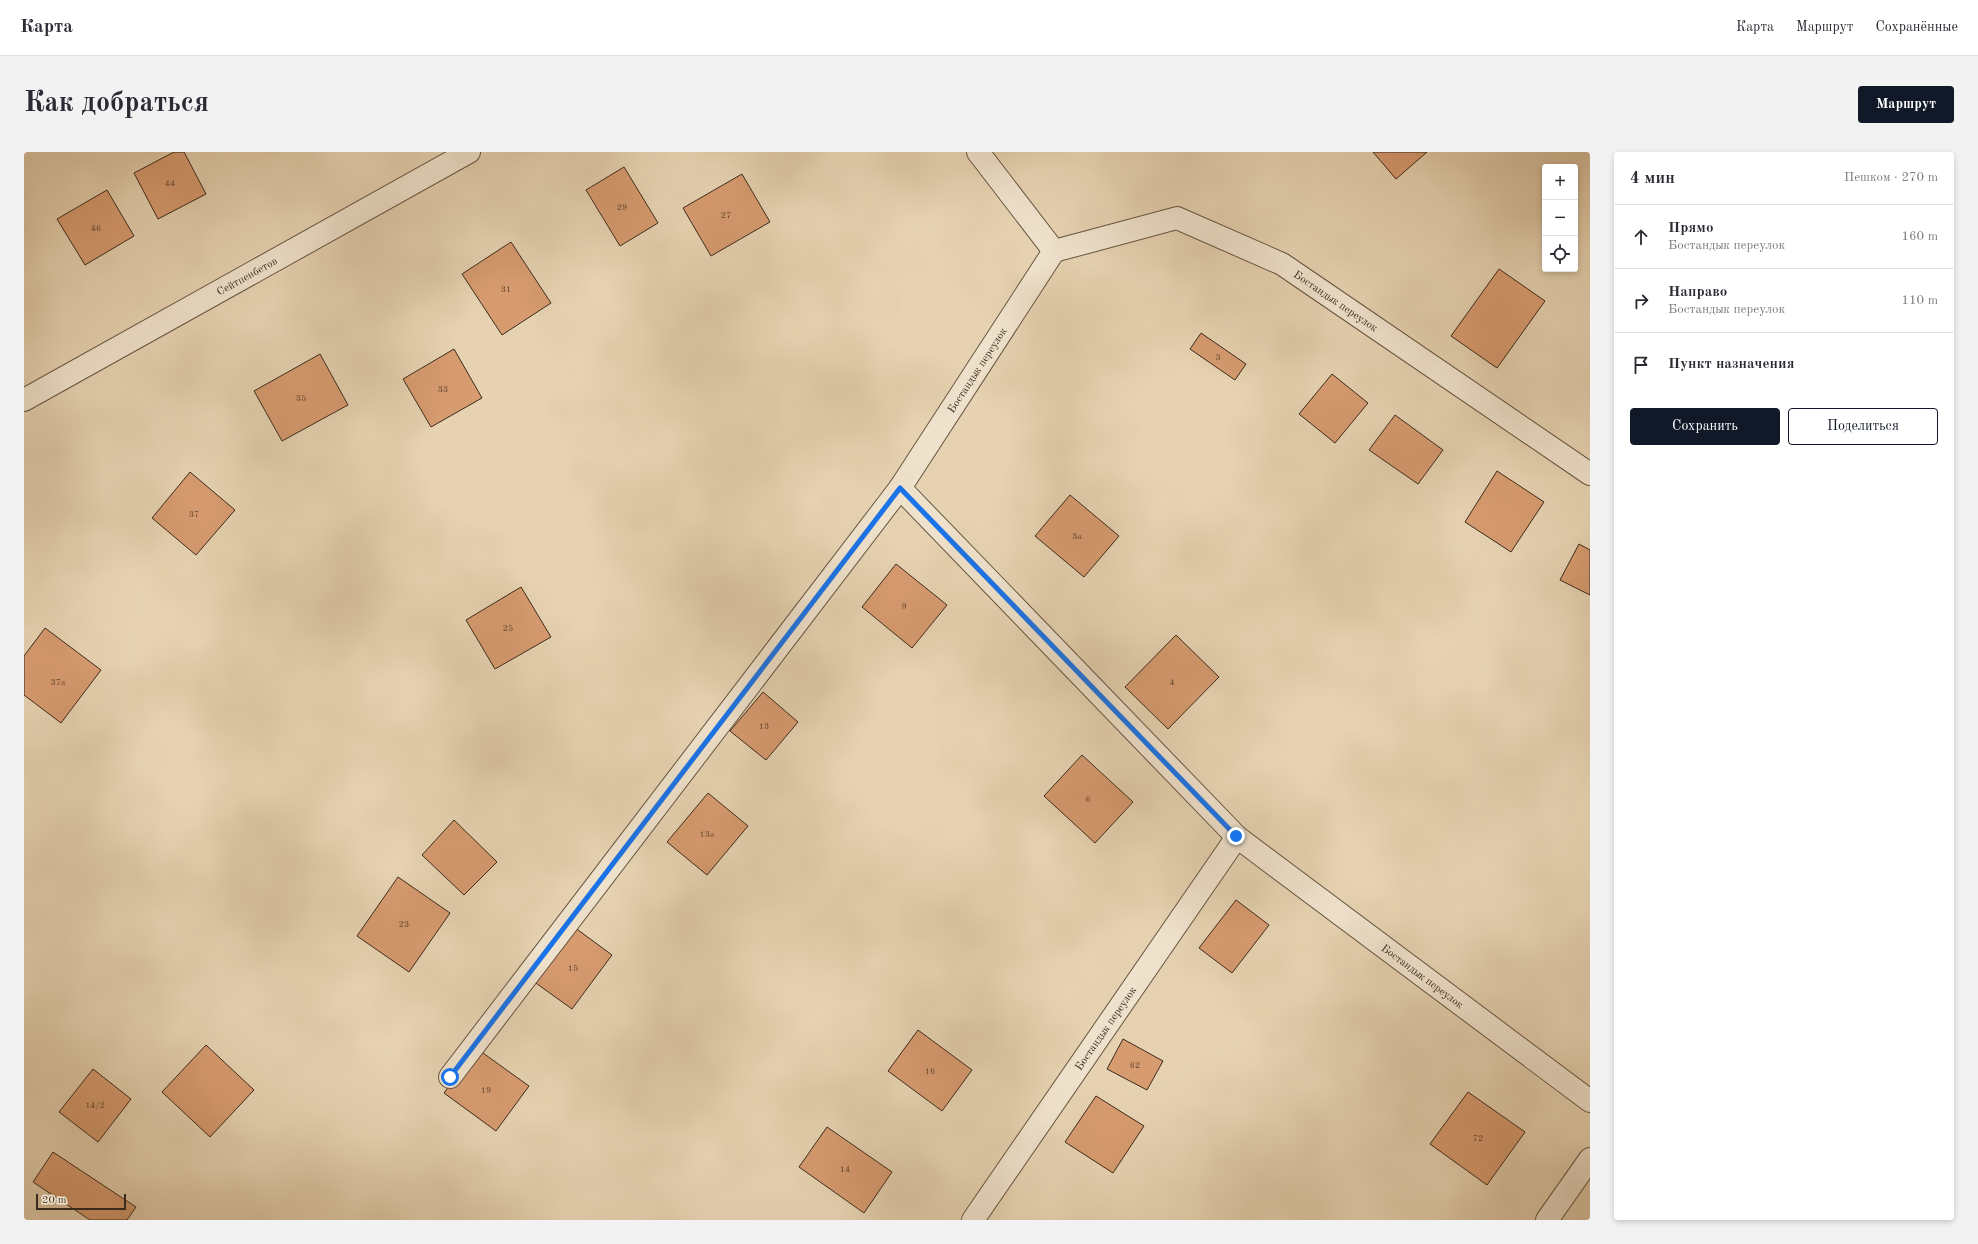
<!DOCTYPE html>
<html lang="ru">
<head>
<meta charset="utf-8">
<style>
	:root { --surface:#fff; --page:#f2f2f3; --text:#2b2b33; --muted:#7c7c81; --line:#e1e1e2; --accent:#111827 }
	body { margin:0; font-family:"Old Standard TT",serif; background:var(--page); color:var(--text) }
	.controls { position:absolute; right:12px; top:12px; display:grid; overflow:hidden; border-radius:4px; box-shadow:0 2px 6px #0003 }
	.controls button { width:36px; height:36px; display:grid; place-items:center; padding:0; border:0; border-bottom:1px solid var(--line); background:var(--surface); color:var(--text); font:20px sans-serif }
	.scale { position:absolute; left:12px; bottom:10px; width:90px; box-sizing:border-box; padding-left:4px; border:2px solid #3b2b1c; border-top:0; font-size:11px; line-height:14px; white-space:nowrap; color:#3b2b1c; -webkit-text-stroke:3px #efe2cc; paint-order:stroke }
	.stop { position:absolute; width:12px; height:12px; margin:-9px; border:3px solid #1a73e8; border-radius:50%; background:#fff }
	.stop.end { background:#1a73e8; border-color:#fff; box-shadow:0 1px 4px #0008 }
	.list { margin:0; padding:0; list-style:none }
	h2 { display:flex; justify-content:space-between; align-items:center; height:52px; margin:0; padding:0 16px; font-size:17px }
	h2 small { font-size:13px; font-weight:400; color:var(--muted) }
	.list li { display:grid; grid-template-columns:26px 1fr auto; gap:12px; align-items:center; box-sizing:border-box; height:64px; padding:0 16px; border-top:1px solid var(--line) }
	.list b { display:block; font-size:15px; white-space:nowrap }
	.list p { margin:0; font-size:13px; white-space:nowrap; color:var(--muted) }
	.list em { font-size:13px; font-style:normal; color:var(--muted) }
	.actions { display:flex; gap:8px; padding:12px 16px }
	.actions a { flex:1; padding:9px 0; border:1px solid var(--accent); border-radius:4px; text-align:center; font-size:14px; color:var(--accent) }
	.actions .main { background:var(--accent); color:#fff }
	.icon { flex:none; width:22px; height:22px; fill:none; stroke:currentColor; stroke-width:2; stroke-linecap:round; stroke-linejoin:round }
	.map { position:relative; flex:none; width:1566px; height:1068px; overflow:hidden; border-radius:4px }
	header { display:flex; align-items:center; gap:24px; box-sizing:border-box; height:56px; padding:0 20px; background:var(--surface); border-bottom:1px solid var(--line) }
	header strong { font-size:19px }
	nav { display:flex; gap:22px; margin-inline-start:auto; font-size:14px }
	.intro { display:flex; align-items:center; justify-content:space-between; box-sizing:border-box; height:96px; padding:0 24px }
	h1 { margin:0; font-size:28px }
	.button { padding:10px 18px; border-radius:4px; background:var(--accent); color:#fff; font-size:14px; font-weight:700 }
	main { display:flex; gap:24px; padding:0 24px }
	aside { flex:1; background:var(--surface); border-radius:4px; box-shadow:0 2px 6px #0003 }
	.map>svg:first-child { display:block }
	.building { fill:#d79b70; stroke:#3b2b1c }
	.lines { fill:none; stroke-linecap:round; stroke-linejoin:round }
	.minor-casing { stroke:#665541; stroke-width:24 }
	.minor { stroke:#efe2cc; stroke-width:22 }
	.route { stroke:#1a73e8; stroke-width:5 }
	.labels { text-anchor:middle; stroke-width:3.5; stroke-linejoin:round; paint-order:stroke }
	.number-label { font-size:9px; fill:#624731 }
	.street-label { font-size:11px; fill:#3b2b1c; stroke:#efe2cc }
</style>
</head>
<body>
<header>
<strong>Карта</strong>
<nav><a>Карта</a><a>Маршрут</a><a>Сохранённые</a></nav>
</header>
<div class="intro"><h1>Как добраться</h1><a class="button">Маршрут</a></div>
<main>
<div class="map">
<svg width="1566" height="1068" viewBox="0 0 1566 1068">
	<rect width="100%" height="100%" fill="#e6d2b1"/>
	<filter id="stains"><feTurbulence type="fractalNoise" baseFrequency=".005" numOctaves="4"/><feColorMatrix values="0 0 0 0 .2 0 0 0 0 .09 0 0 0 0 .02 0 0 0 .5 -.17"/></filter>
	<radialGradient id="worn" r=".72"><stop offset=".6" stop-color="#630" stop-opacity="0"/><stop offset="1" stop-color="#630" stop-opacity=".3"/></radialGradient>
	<g class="building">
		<polygon points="150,0 160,0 182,42 134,67 110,21"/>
		<polygon points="1349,0 1403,0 1372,27"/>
		<polygon points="600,15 634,71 596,94 562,38"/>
		<polygon points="718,22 746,70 687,104 659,56"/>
		<polygon points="83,38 110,84 61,113 33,67"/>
		<polygon points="487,90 527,151 478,183 438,122"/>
		<polygon points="1475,117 1521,149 1473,216 1427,184"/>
		<polygon points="1177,181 1222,212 1211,228 1166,197"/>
		<polygon points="430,197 458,246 407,275 379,227"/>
		<polygon points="296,202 324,253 258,289 230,239"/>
		<polygon points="1308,222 1344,251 1311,291 1275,262"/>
		<polygon points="1371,263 1419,298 1394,332 1345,298"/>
		<polygon points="1473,319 1520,350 1487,400 1441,370"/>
		<polygon points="166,320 211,358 172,403 128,366"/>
		<polygon points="1046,343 1095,384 1060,425 1011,384"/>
		<polygon points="1555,392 1566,398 1566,443 1536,428"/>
		<polygon points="872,412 923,453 888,496 838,455"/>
		<polygon points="497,435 527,485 471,517 442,468"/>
		<polygon points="21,476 77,518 37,571 0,543 0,504"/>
		<polygon points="1152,483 1195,525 1144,577 1101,535"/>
		<polygon points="739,540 774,570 742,608 706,579"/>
		<polygon points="1058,603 1109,650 1071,691 1020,644"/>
		<polygon points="684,641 724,674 683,723 643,690"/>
		<polygon points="430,668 473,710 440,743 398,703"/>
		<polygon points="374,725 426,761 385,820 333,784"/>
		<polygon points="1212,748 1245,773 1208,821 1175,796"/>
		<polygon points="550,775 588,803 548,857 509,829"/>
		<polygon points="894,878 948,918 918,959 864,919"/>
		<polygon points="1099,887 1139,909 1123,938 1083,917"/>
		<polygon points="182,893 230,938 186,985 138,940"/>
		<polygon points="452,896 505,934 472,979 420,941"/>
		<polygon points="69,917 107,947 74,990 35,960"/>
		<polygon points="1444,940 1501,980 1463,1033 1406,992"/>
		<polygon points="1072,944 1120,974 1089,1021 1041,990"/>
		<polygon points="803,975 868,1020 840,1061 775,1015"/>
		<polygon points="29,1000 112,1055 103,1068 66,1068 9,1030"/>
	</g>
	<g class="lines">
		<g class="minor-casing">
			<g id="minor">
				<path id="s1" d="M954,0L1030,99L1153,66L1258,112L1566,322"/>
				<path id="s2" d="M0,248L445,0"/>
				<path id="s3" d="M876,336L1213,685L1566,949"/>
				<path id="s4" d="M426,925L876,336L1030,99"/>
				<path id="s5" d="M949,1068L1213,685"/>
				<polyline points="1523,1068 1566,1007"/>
			</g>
		</g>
		<use href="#minor" class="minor"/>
	</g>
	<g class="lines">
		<polyline class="route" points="426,925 876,336 1212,684"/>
	</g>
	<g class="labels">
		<g class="number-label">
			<text x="146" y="34">44</text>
			<text x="598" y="58">29</text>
			<text x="702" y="66">27</text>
			<text x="72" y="79">46</text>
			<text x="482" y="140">31</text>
			<text x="1194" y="208">3</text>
			<text x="419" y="240">33</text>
			<text x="277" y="249">35</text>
			<text x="170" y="365">37</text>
			<text x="1053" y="387">3а</text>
			<text x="880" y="457">9</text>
			<text x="484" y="479">25</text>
			<text x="34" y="533">37а</text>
			<text x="1148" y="533">4</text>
			<text x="740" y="577">13</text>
			<text x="1064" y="650">6</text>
			<text x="683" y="685">13а</text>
			<text x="380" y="775">23</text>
			<text x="549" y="819">15</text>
			<text x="1111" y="916">62</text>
			<text x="906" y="922">16</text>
			<text x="462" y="941">19</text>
			<text x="71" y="956">14/2</text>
			<text x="1454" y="989">72</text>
			<text x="821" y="1020">14</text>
		</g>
		<g class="street-label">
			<text dy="4" stroke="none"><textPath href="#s2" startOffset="255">Сейтпенбетов</textPath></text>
			<text dy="4" stroke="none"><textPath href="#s1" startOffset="432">Бостандык переулок</textPath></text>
			<text dy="4" stroke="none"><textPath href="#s4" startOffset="882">Бостандык переулок</textPath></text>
			<text dy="4" stroke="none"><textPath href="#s3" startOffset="717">Бостандык переулок</textPath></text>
			<text dy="4" stroke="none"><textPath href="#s5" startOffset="233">Бостандык переулок</textPath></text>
		</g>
	</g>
	<rect width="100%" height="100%" filter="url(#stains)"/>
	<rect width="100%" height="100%" fill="url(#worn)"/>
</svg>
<div class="controls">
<button>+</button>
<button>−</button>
<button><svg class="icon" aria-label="locate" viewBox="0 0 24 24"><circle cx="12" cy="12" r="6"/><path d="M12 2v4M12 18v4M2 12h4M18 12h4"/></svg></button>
</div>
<div class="scale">20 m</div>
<div class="stop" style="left:426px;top:925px"></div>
<div class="stop end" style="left:1212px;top:684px"></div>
</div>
<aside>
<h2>4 мин<small>Пешком · 270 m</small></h2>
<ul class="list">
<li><svg class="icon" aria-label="ahead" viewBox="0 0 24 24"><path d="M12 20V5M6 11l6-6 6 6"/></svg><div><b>Прямо</b><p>Бостандык переулок</p></div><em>160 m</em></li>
<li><svg class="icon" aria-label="right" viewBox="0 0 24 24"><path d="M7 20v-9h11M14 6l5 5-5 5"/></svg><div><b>Направо</b><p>Бостандык переулок</p></div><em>110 m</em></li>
<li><svg class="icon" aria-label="arrive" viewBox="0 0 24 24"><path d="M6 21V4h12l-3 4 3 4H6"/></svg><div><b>Пункт назначения</b></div></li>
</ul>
<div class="actions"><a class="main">Сохранить</a><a>Поделиться</a></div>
</aside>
</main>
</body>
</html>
